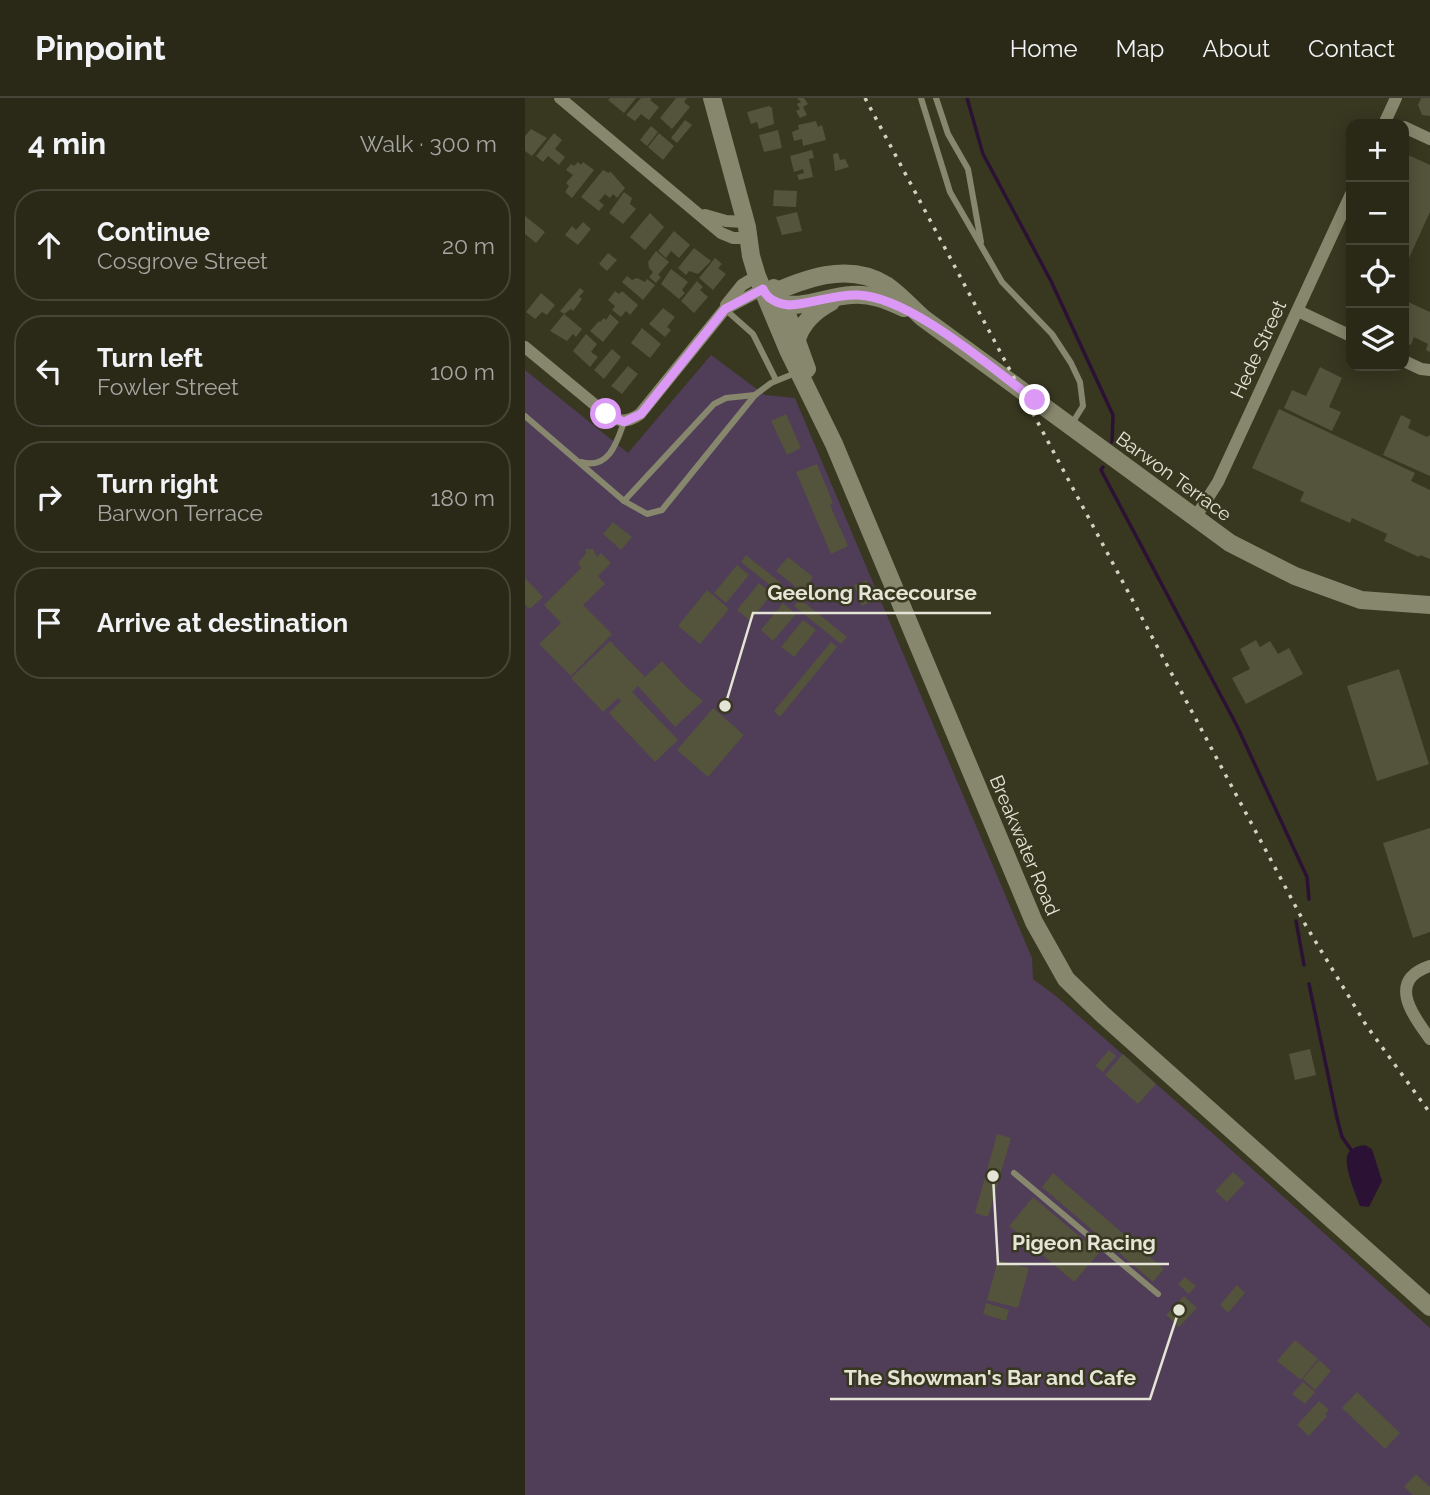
<!DOCTYPE html>
<html lang="en">
<head>
<meta charset="utf-8">
<style>
	:root { --surface:#2a2918; --page:#363525; --text:#f1f3f6; --muted:#a5a6a2; --line:#464537 }
	body { margin:0; font-family:Raleway,sans-serif; background:var(--page); color:var(--text) }
	.controls { position:absolute; right:21px; top:21px; display:grid; overflow:hidden; border-radius:14px; box-shadow:0 4px 18px #0003 }
	.controls button { width:63px; height:63px; display:grid; place-items:center; padding:0; border:0; border-bottom:2px solid var(--line); background:var(--surface); color:var(--text); font:35px sans-serif }
	.stop { position:absolute; width:21px; height:21px; margin:-16px; border:5px solid #db99f5; border-radius:50%; background:#fff }
	.stop.end { background:#db99f5; border-color:#fff; box-shadow:0 2px 7px #0008 }
	.list { margin:0; padding:0; list-style:none }
	h2 { display:flex; justify-content:space-between; align-items:center; height:91px; margin:0; padding:0 28px; font-size:30px }
	h2 small { font-size:23px; font-weight:400; color:var(--muted) }
	.list li { display:grid; grid-template-columns:46px 1fr auto; gap:21px; align-items:center; box-sizing:border-box; height:112px; margin:0 14px 14px; padding:0 14px; border:2px solid var(--line); border-radius:28px }
	.list b { display:block; font-size:26px; white-space:nowrap }
	.list p { margin:0; font-size:23px; white-space:nowrap; color:var(--muted) }
	.list em { font-size:23px; font-style:normal; color:var(--muted) }
	.icon { flex:none; width:38px; height:38px; fill:none; stroke:currentColor; stroke-width:2; stroke-linecap:round; stroke-linejoin:round }
	.map { position:relative; flex:none; width:905px; height:1397px; overflow:hidden }
	header { display:flex; align-items:center; gap:42px; box-sizing:border-box; height:98px; padding:0 35px; background:var(--surface); border-bottom:2px solid var(--line) }
	header strong { font-size:33px }
	nav { display:flex; gap:38px; margin-inline-start:auto; font-size:24px }
	main { display:flex }
	aside { flex:1; background:var(--surface) }
	.map>svg:first-child { display:block }
	.green { fill:#503d57 }
	.water { fill:#2b1235 }
	.lines { fill:none; stroke-linecap:round; stroke-linejoin:round }
	.stream { stroke:#2b1235; stroke-width:3.5 }
	.building { fill:#54533b }
	.lane { stroke:#87876d; stroke-width:6 }
	.street { stroke:#87876d; stroke-width:12 }
	.secondary { stroke:#87876d; stroke-width:18 }
	.rail { stroke:#d2d2c3; stroke-width:3.5; stroke-dasharray:3.5 7; stroke-linecap:butt }
	.route { stroke:#db99f5; stroke-width:9 }
	.labels { text-anchor:middle; stroke-width:5; stroke-linejoin:round; paint-order:stroke }
	.street-label { font-size:19px; fill:#e5e5d7; stroke:#383720 }
	.leader { fill:none; stroke:#e5e5d7; stroke-width:2.5 }
	.callout-dot { fill:#e5e5d7; stroke:#383720; stroke-width:2.5 }
	.callout-label { font-size:21px; text-anchor:middle; font-weight:bold; fill:#e5e5d7; stroke:#383720; stroke-width:5; stroke-linejoin:round; paint-order:stroke }
</style>
</head>
<body>
<header>
<strong>Pinpoint</strong>
<nav><a>Home</a><a>Map</a><a>About</a><a>Contact</a></nav>
</header>
<main>
<aside>
<h2>4 min<small>Walk · 300 m</small></h2>
<ul class="list">
<li><svg class="icon" aria-label="ahead" viewBox="0 0 24 24"><path d="M12 20V5M6 11l6-6 6 6"/></svg><div><b>Continue</b><p>Cosgrove Street</p></div><em>20 m</em></li>
<li><svg class="icon" aria-label="left" viewBox="0 0 24 24"><path d="M17 20v-9H6M10 6l-5 5 5 5"/></svg><div><b>Turn left</b><p>Fowler Street</p></div><em>100 m</em></li>
<li><svg class="icon" aria-label="right" viewBox="0 0 24 24"><path d="M7 20v-9h11M14 6l5 5-5 5"/></svg><div><b>Turn right</b><p>Barwon Terrace</p></div><em>180 m</em></li>
<li><svg class="icon" aria-label="arrive" viewBox="0 0 24 24"><path d="M6 21V4h12l-3 4 3 4H6"/></svg><div><b>Arrive at destination</b></div></li>
</ul>
</aside>
<div class="map">
<svg width="905" height="1397" viewBox="0 0 905 1397">
	<rect width="100%" height="100%" fill="#383720"/>
	<polygon class="green" points="186,257 240,297 270,300 507,860 508,881 531,898 685,1033 905,1230 905,1397 0,1397 0,272 103,355"/>
	<path class="water" d="M840,1047L847,1051L857,1083L844,1109L835,1108C831,1097 816,1063 824,1054C828,1049 834,1048 840,1047Z"/>
	<g class="lines">
		<g class="stream">
			<polyline points="442,0 458,56 526,183 588,317 587,344"/>
			<polyline points="578,369 576,372 712,628 782,779 784,801"/>
			<polyline points="771,823 779,867"/>
			<polyline points="784,886 812,1020 817,1039 829,1056"/>
		</g>
	</g>
	<g class="building">
		<polygon points="85,0 111,0 99,15 83,2"/>
		<polygon points="116,0 127,0 125,2 134,9 124,22 116,16 110,23 101,17"/>
		<polygon points="151,0 162,0 159,4 165,9 147,31 135,20"/>
		<polygon points="272,0 279,0 283,6 278,9 282,17 275,20 271,13 275,11 272,6 276,4"/>
		<polygon points="896,0 905,0 905,18 897,17 893,7"/>
		<polygon points="244,8 247,10 249,26 234,31 232,24 226,26 222,14"/>
		<polygon points="160,22 167,27 152,45 146,40"/>
		<polygon points="291,23 293,29 297,27 301,42 278,48 277,41 269,43 267,34 274,31 273,27"/>
		<polygon points="126,28 133,34 122,48 115,42"/>
		<polygon points="6,31 22,40 7,58 0,53 0,38"/>
		<polygon points="253,32 257,50 239,54 234,37"/>
		<polygon points="29,35 37,42 30,51 40,59 34,67 23,58 18,64 11,58"/>
		<polygon points="134,35 149,48 138,62 123,49"/>
		<polygon points="287,52 289,60 284,61 288,79 274,82 272,77 279,75 278,71 269,74 265,58"/>
		<polygon points="313,55 315,62 320,61 324,69 310,73 308,56"/>
		<polygon points="879,55 905,67 905,114 879,171"/>
		<polygon points="53,64 56,67 58,64 69,72 47,100 40,94 44,88 41,85 48,77 41,72 46,66 49,68"/>
		<polygon points="78,72 84,75 85,73 100,90 92,100 88,96 85,100 80,96 74,103 79,107 74,113 56,99"/>
		<polygon points="249,92 272,93 271,109 248,108"/>
		<polygon points="99,94 107,100 105,106 111,111 98,126 84,115"/>
		<polygon points="272,114 277,133 257,137 251,119"/>
		<polygon points="125,115 139,129 120,152 105,139"/>
		<polygon points="0,118 20,134 11,145 0,136"/>
		<polygon points="58,124 66,131 53,147 40,137 47,128 51,132"/>
		<polygon points="149,133 165,147 154,160 146,153 141,160 133,153"/>
		<polygon points="169,150 186,163 173,176 164,173 161,177 153,170"/>
		<polygon points="131,153 144,164 133,177 136,179 131,185 124,179 128,174 124,170 123,164"/>
		<polygon points="83,155 92,162 82,173 74,166"/>
		<polygon points="190,160 197,166 193,170 201,176 188,192 174,180"/>
		<polygon points="146,171 163,184 157,192 160,195 154,201 136,186"/>
		<polygon points="102,178 107,182 112,180 120,184 122,181 130,187 118,202 97,184"/>
		<polygon points="172,183 178,189 175,192 183,199 169,215 156,203"/>
		<polygon points="55,190 59,193 54,199 57,201 48,213 46,211 39,216 35,213"/>
		<polygon points="90,193 94,196 97,193 113,207 105,217 101,213 96,219 87,212 90,208 83,202"/>
		<polygon points="16,195 30,207 22,217 17,214 10,221 1,214"/>
		<polygon points="879,202 905,214 905,254 901,252 903,246 889,239 886,247 879,244"/>
		<polygon points="138,210 150,219 142,229 146,232 140,239 124,226"/>
		<polygon points="39,216 57,231 51,239 48,236 42,243 25,233"/>
		<polygon points="85,216 94,224 78,244 65,233 74,223 75,224 79,220 81,222"/>
		<polygon points="117,230 136,246 125,260 106,245"/>
		<polygon points="61,236 72,246 66,254 73,259 65,269 48,253"/>
		<polygon points="87,251 96,259 79,281 69,272"/>
		<polygon points="103,268 113,276 97,296 86,288"/>
		<polygon points="795,269 817,280 804,309 816,314 807,333 759,310 767,292 781,298"/>
		<polygon points="754,311 890,375 886,383 905,392 905,461 895,457 894,459 859,443 862,436 827,420 825,425 775,403 779,394 727,370"/>
		<polygon points="261,316 276,350 262,357 246,323"/>
		<polygon points="876,317 886,322 883,330 902,339 905,337 905,378 858,357"/>
		<polygon points="292,366 308,405 305,407 323,448 306,456 271,374"/>
		<polygon points="88,424 107,439 96,452 78,436"/>
		<polygon points="61,451 68,451 72,459 76,455 86,465 73,478 80,486 58,507 87,536 46,578 14,546 36,525 19,507 56,470 53,465 61,455"/>
		<polygon points="221,457 256,485 251,492 216,464"/>
		<polygon points="263,459 288,479 277,494 251,473"/>
		<polygon points="212,467 224,477 201,505 189,495"/>
		<polygon points="0,480 18,499 5,511 0,507"/>
		<polygon points="342,482 350,502 337,508 329,487"/>
		<polygon points="234,485 247,496 225,523 212,512"/>
		<polygon points="182,492 204,511 175,546 153,528"/>
		<polygon points="275,501 322,539 316,546 269,508"/>
		<polygon points="258,505 271,516 248,543 236,532"/>
		<polygon points="278,522 291,532 269,559 256,549"/>
		<polygon points="731,542 735,549 745,543 753,556 764,550 778,576 721,606 707,580 725,571 715,551"/>
		<polygon points="85,543 120,579 137,563 159,587 178,603 150,629 113,588 107,594 153,642 130,664 84,615 96,603 93,600 78,614 46,580"/>
		<polygon points="306,544 312,549 255,619 249,613"/>
		<polygon points="874,571 904,666 852,683 822,588"/>
		<polygon points="188,610 219,637 183,679 152,652"/>
		<polygon points="905,730 905,834 888,840 858,745"/>
		<polygon points="785,951 791,977 770,982 764,956"/>
		<polygon points="584,952 591,958 578,974 570,968"/>
		<polygon points="598,956 631,986 613,1006 580,977"/>
		<polygon points="472,1036 486,1040 463,1119 450,1115"/>
		<polygon points="708,1074 720,1085 702,1104 690,1093"/>
		<polygon points="528,1075 639,1171 628,1184 517,1089"/>
		<polygon points="508,1099 574,1155 549,1184 484,1128"/>
		<polygon points="473,1162 504,1170 493,1210 462,1202"/>
		<polygon points="660,1179 671,1188 664,1196 653,1186"/>
		<polygon points="712,1187 720,1195 703,1215 695,1207"/>
		<polygon points="659,1198 672,1210 654,1229 641,1217"/>
		<polygon points="461,1205 484,1212 481,1223 458,1216"/>
		<polygon points="770,1242 793,1261 776,1282 752,1263"/>
		<polygon points="794,1262 806,1273 790,1292 778,1281"/>
		<polygon points="778,1284 790,1294 780,1306 767,1296"/>
		<polygon points="832,1294 875,1335 860,1351 817,1310"/>
		<polygon points="794,1303 804,1312 800,1316 802,1318 784,1338 772,1327"/>
		<polygon points="891,1376 905,1389 905,1397 888,1397 879,1389"/>
	</g>
	<g class="lines">
		<g class="lane">
			<polyline points="396,0 425,94 477,184 527,236 546,265 555,284 558,308 546,327"/>
			<polyline points="411,0 423,36 443,71 456,144"/>
			<polyline points="201,212 228,236 251,282"/>
			<polyline points="0,318 99,403 189,306 201,300 230,297 246,285 273,274"/>
			<path d="M56,364C84,372 92,344 99,324"/>
			<polyline points="99,403 122,416 137,412 230,297"/>
			<polyline points="489,1075 633,1196"/>
		</g>
		<g class="street">
			<polyline points="35,0 196,135 208,140 224,140"/>
			<polyline points="859,26 871,0"/>
			<polyline points="879,29 905,41"/>
			<polyline points="180,117 201,123 220,124"/>
			<polyline points="201,207 217,187 232,178"/>
			<polyline points="773,213 826,238"/>
			<path d="M0,249L81,316C94,324 102,325 115,316L200,211L238,191"/>
			<polyline points="879,263 896,271 905,272"/>
			<polyline points="670,420 693,384 826,96"/>
			<path d="M905,868C861,883 888,917 905,941"/>
		</g>
		<g class="secondary">
			<polyline points="187,0 222,129 226,158 232,178 263,252 309,346 509,824 541,881 577,916 905,1209"/>
			<polyline points="249,190 261,213 282,271"/>
			<path d="M241,198C278,181 323,163 361,187C374,196 386,209 398,220L705,445L770,478L836,502L905,507"/>
			<path d="M250,203C273,214 302,198 326,197C345,195 362,202 379,210"/>
			<path d="M272,241C277,225 291,212 306,204"/>
		</g>
		<polyline class="rail" points="340,0 780,826 841,927 905,1015"/>
	</g>
	<g class="lines">
		<path class="route" d="M81,316L99,324L116,316L200,211L238,191C242,201 253,206 264,207C288,206 309,196 333,197C386,199 467,271 510,302"/>
	</g>
	<g class="labels">
		<g class="street-label">
			<text transform="translate(733 251) rotate(-65)" y="7">Hede Street</text>
			<text transform="translate(649 378) rotate(36)" y="7">Barwon Terrace</text>
			<text transform="translate(500 747) rotate(67)" y="7">Breakwater Road</text>
		</g>
	</g>
	<path class="leader" d="M200 608L228 515H466M468 1078L473 1166H644M654 1212L625 1301H305"/>
	<g class="callout-dot">
		<circle cx="200" cy="608" r="7"/>
		<circle cx="468" cy="1078" r="7"/>
		<circle cx="654" cy="1212" r="7"/>
	</g>
	<g class="callout-label">
		<text x="347" y="502">Geelong Racecourse</text>
		<text x="559" y="1152">Pigeon Racing</text>
		<text x="465" y="1287">The Showman's Bar and Cafe</text>
	</g>
</svg>
<div class="controls">
<button>+</button>
<button>−</button>
<button><svg class="icon" aria-label="locate" viewBox="0 0 24 24"><circle cx="12" cy="12" r="6"/><path d="M12 2v4M12 18v4M2 12h4M18 12h4"/></svg></button>
<button><svg class="icon" aria-label="layers" viewBox="0 0 24 24"><path d="M12 4l9 5-9 5-9-5zM3 14l9 5 9-5"/></svg></button>
</div>
<div class="stop" style="left:81px;top:316px"></div>
<div class="stop end" style="left:510px;top:302px"></div>
</div>
</main>
</body>
</html>
